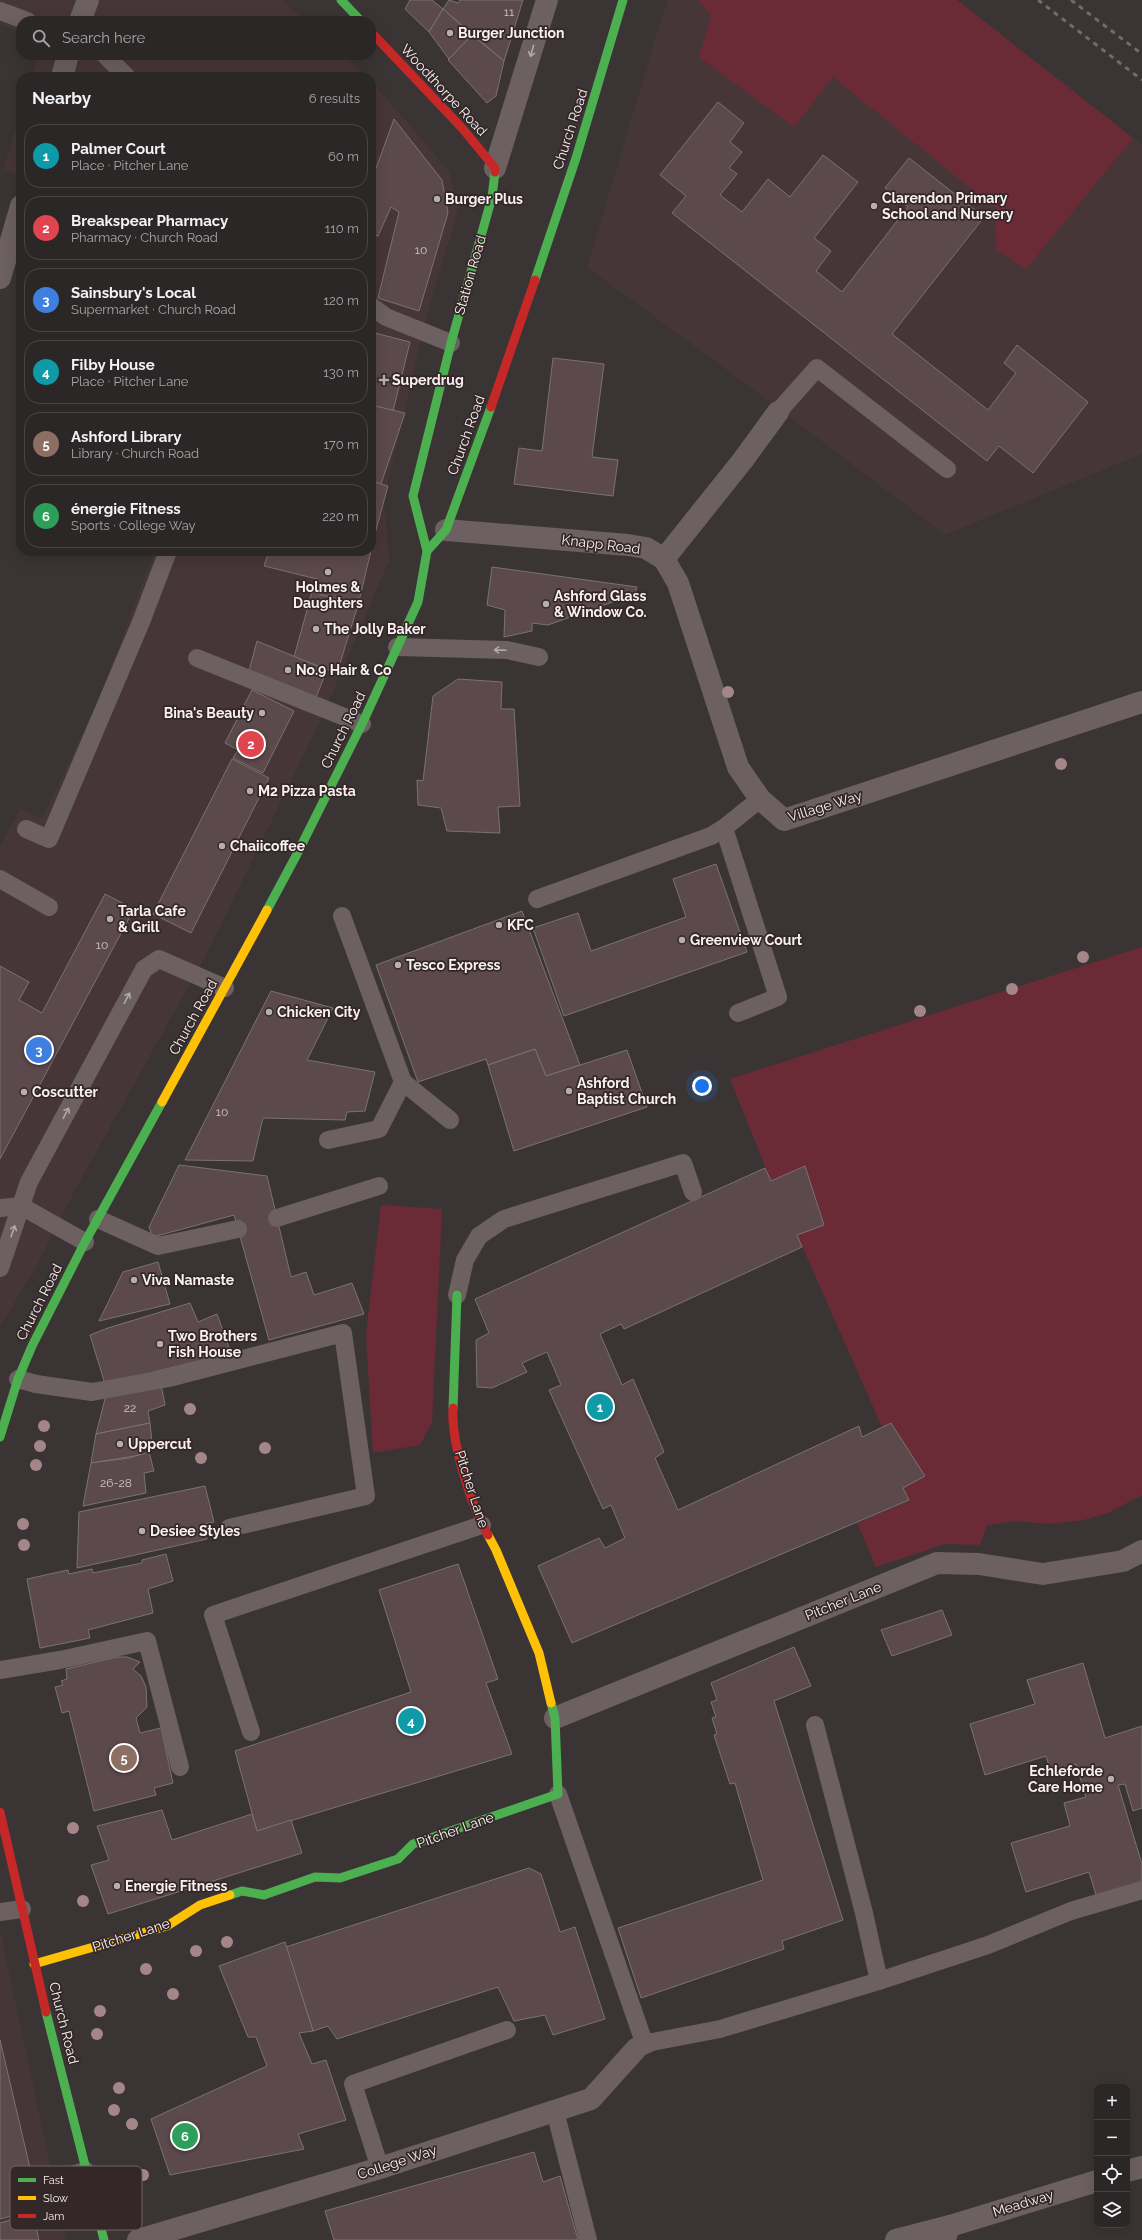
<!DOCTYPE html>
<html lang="en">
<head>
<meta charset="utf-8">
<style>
	:root { --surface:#2c2727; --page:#383333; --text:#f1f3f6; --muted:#a6a5a7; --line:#484444; --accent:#b6aeaf }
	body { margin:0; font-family:Raleway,sans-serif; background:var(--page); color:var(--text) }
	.controls { position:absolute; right:12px; bottom:12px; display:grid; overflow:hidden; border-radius:8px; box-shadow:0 4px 16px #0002 }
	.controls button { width:36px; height:36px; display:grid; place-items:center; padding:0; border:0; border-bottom:1px solid var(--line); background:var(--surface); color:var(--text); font:20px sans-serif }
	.you { position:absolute; left:702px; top:1086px; width:14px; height:14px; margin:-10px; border:3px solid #fff; border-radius:50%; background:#1a73e8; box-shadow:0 0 0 6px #1a73e833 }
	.badge { display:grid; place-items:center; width:26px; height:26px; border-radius:50%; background:var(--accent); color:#fff; font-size:13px; font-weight:700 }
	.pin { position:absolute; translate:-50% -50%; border:2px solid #fff; box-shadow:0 1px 4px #0006 }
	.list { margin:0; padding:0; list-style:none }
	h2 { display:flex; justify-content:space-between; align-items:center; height:52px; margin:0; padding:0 16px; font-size:17px }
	h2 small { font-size:13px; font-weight:400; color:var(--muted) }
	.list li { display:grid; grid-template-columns:26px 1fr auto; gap:12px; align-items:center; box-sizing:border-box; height:64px; margin:0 8px 8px; padding:0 8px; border:1px solid var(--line); border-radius:16px }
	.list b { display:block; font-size:15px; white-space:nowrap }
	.list p { margin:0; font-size:13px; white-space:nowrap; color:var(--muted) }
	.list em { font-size:13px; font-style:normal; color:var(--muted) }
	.icon { flex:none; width:22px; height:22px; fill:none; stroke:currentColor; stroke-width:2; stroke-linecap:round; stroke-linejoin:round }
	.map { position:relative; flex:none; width:1142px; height:2240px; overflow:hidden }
	.search { position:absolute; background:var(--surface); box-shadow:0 4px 16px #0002; left:16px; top:16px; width:360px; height:44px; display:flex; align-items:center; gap:10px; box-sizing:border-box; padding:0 14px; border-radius:16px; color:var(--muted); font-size:15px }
	.panel { position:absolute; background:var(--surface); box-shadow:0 4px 16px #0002; left:16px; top:72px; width:360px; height:484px; border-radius:16px }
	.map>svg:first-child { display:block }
	.built { fill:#473637 }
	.green { fill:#6b2b36 }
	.building { fill:#5c494c; stroke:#797373 }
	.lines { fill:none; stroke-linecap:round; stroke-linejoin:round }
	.lane { stroke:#6c6061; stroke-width:18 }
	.street { stroke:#6c6061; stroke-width:22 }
	.fast { stroke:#4caf50; stroke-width:9 }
	.slow { stroke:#ffc107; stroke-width:9 }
	.jam { stroke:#c62828; stroke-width:9 }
	.rail { stroke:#716a6a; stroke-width:3; stroke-dasharray:5 5; stroke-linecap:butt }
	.tree { fill:#a48688 }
	.oneway { stroke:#b2a8a9 }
	.poi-dot { fill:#b6aeaf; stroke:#332728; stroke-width:1.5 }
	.labels { text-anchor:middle; stroke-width:3.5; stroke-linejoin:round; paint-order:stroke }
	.number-label { font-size:12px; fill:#d1c6c8 }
	.poi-label { font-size:14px; font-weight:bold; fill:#f8f0f1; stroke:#332728; text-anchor:start }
	.street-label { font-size:14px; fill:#f8f0f1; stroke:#332728 }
	.key { fill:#332728; stroke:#6e6364; stroke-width:1 }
	.key-label { font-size:11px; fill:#f8f0f1 }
</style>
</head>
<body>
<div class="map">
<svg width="1142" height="2240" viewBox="0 0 1142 2240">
	<rect width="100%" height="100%" fill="#3a3434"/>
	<g class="built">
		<polygon points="0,0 282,0 305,21 21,21 21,32 0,24"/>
		<polygon points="667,0 957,0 1142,145 1142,454 945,535 754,390 587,267"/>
		<polygon points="38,55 343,55 367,77 31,77"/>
		<polygon points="371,80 449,171 459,208 429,307 384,499 389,561 320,722 205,957 80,1181 37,1265 0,1327 0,846 20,809 42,819 98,701 155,551 371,551"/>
		<polygon points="21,111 21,175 3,170"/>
		<polygon points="0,1929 66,2240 0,2240"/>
	</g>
	<g class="green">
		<polygon points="698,0 957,0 1133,138 1026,269 996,250 995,208 833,77 794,127 699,57 711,16"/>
		<polygon points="1142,947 1142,1495 1108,1513 1084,1520 1049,1524 1015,1521 987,1525 980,1545 945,1544 876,1567 857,1523 909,1501 903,1488 925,1476 891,1423 882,1427 797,1235 824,1224 805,1166 771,1181 730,1079"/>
		<polygon points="381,1205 442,1209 432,1422 420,1445 373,1453 366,1335"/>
	</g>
	<g class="building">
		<polygon points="410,0 432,0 443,9 429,32 405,9"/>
		<polygon points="449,0 458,3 460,0 523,0 504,61 443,9"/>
		<polygon points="443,9 472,35 449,59 429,32"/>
		<polygon points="472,35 504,61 496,96 487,103 448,60"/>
		<polygon points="718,102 744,123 730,142 742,152 729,168 737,174 720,195 742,212 768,179 790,197 823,155 858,182 814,238 831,251 816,271 842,292 908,207 885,188 909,158 984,217 892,334 988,410 1016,373 1004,363 1017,345 1088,402 1033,473 999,446 987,461 672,213 686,196 660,175"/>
		<polygon points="394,119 442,180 448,213 419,311 378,298 399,212 391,207 378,236 371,234 371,182"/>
		<polygon points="371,332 410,342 393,411 371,405"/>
		<polygon points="553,358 604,364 592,457 618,460 613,496 514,484 519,448 542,451"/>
		<polygon points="371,405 405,413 381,484 371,481"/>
		<polygon points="371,481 388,486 373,541 371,540"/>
		<polygon points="269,551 371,551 358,605 312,592 317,579 264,566"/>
		<polygon points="492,567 637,587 635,594 548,625 532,623 532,631 504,637 505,610 487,605"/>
		<polygon points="312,592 358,605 337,673 294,657"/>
		<polygon points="257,641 327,670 315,700 249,671"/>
		<polygon points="458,679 502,682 501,709 514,709 520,806 498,807 500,833 447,831 441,808 418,805 417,780 423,781 433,696"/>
		<polygon points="252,690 294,711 263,773 233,758 238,750 225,743"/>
		<polygon points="232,759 269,778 191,933 153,914"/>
		<polygon points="716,864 747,952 564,1016 533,928 578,913 591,951 686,917 673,879"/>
		<polygon points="105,894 134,909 0,1159 0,966 29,982 19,1000 42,1013"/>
		<polygon points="522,911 580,1065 546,1076 535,1049 488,1065 486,1059 418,1082 376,965"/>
		<polygon points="271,991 333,1008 307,1060 375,1072 365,1111 347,1112 345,1120 263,1118 253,1161 185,1160"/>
		<polygon points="535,1049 546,1076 627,1050 647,1107 514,1151 488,1065"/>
		<polygon points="179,1165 267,1176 291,1277 306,1272 314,1295 352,1283 364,1314 269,1340 234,1215 153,1237 149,1227"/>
		<polygon points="805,1166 824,1225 797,1235 802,1247 624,1329 621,1324 600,1334 622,1385 633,1379 664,1452 655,1458 678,1510 859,1426 862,1437 891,1423 925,1476 903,1488 909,1500 572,1643 538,1566 599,1538 605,1548 625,1538 611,1505 603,1509 549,1390 561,1385 547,1352 522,1363 527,1372 492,1388 477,1387 476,1340 489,1333 475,1299 765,1168 771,1181"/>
		<polygon points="158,1262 170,1304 99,1321 123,1272"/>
		<polygon points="190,1303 198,1322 217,1314 231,1353 105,1384 90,1335 108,1328"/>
		<polygon points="161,1384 165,1405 148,1411 150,1423 96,1434 106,1395"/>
		<polygon points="150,1423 152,1442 139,1445 140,1455 91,1463 96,1434"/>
		<polygon points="149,1452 154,1471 144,1473 146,1493 83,1506 91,1463 129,1458"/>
		<polygon points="205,1486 214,1522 204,1524 207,1539 77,1568 79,1512"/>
		<polygon points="166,1554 173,1581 148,1589 153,1613 88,1630 90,1638 40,1648 27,1579 68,1570 69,1574 92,1569 93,1573 142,1563 142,1560"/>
		<polygon points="458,1564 498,1679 486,1683 512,1754 257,1831 235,1751 411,1692 379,1590"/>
		<polygon points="942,1610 952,1635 892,1656 881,1630"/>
		<polygon points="794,1647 811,1686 774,1701 843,1920 782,1941 784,1949 641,1998 618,1928 763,1880 735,1783 730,1784 714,1735 717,1734 712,1718 716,1717 711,1702 717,1700 711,1683"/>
		<polygon points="117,1657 127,1657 140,1662 133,1669 141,1676 146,1687 147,1707 136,1718 140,1733 161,1728 173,1783 154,1788 156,1795 94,1811 69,1711 62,1713 55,1687 63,1685 61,1681 67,1679 66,1669"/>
		<polygon points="1083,1663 1105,1738 1142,1726 1142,1808 1133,1811 1125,1784 1118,1785 1142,1864 1142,1884 1097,1898 1089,1872 1026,1892 1011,1843 1070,1826 1064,1803 1086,1797 1076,1764 1051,1772 1046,1756 985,1775 970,1724 1035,1704 1027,1680"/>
		<polygon points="162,1810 172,1840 252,1814 257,1831 291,1820 302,1853 108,1914 91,1865 109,1860 97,1826"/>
		<polygon points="529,1868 541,1874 560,1932 575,1927 605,2019 553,2035 545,2015 514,2021 498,1987 337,2039 328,2026 313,2031 286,1947"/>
		<polygon points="285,1942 313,2031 299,2033 312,2064 326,2060 346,2120 298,2134 304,2149 170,2175 151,2119 267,2066 256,2037 248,2037 219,1966"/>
		<polygon points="0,2040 38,2202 17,2207 18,2214 0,2219"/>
		<polygon points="534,2152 543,2182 560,2176 578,2240 334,2240 325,2211"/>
		<polygon points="33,2214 39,2240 0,2240 0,2223"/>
	</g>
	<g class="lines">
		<g class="lane">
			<polyline points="0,11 27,21"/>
			<polyline points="105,55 127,77"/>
			<polyline points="371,306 386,317 451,343"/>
			<polyline points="778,412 817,368 947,469"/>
			<polyline points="397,647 507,650 539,657"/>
			<polyline points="197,658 362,724"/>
			<polyline points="26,829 49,839 141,622 168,551"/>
			<polyline points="0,879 49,907"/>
			<polyline points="537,899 711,836 724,828"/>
			<polyline points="738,1013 778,997 724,828 760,799"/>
			<polyline points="403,1082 450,1120"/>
			<polyline points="328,1140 379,1129 403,1082 342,916"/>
			<polyline points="0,1208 21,1206 85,1242"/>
			<polyline points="277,1218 379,1186"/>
			<polyline points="98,1219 158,1246 238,1229"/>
			<polyline points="0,1268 29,1182 144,969 159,959 225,988"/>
			<polyline points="457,1295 465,1260 479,1236 504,1219 683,1163 693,1192"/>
			<polyline points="18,1379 36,1384 92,1392 169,1378 343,1333 366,1496 229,1528"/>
			<polyline points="0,1670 60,1660 147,1641 180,1767"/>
			<polyline points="815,1725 864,1913 879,1981"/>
			<polyline points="251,1732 213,1615 482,1525"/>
			<polyline points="558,1794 645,2045"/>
			<polyline points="0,1912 22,1909"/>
			<polyline points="636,2049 652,2042 720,2029 879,1981 988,1945 1071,1911 1142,1890"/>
			<polyline points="555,2111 588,2240"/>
			<polyline points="380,2168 353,2084 507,2030"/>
			<polyline points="35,2184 86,2171"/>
		</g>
		<g class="street">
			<polyline points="80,21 88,0"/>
			<polyline points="62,77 68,55"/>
			<polyline points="495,168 547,0"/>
			<polyline points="0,278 21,206"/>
			<polyline points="446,530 628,545 646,548 664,559 743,460 778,412"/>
			<polyline points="664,559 678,583 738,767 760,799 784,820 1142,702"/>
			<polyline points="555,1718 937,1563 979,1564 1043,1574 1123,1561 1142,1551"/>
			<polyline points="1127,2171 1142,2167"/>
			<polyline points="138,2240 380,2168 591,2099 636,2049"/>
			<polyline points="896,2240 950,2226"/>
			<polyline points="944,2240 950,2226 1097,2181"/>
		</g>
		<g class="fast">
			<polyline points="341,0 361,21"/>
			<polyline points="535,280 576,158 623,0"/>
			<polyline points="427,551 413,496 451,343 492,197 495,172"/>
			<polyline points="267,910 296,856 362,724 418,602 427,551 446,530 491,407"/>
			<polyline points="453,1408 457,1295"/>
			<polyline points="0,1437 18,1379 32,1346 85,1242 162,1102"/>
			<polyline points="230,1895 242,1891 264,1895 315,1877 340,1878 398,1859 413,1844 558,1794 555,1718 551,1703"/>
			<polyline points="46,2012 104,2240"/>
		</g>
		<g class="slow">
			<polyline points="162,1102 267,910"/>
			<polyline points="488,1535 496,1550 539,1653 551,1703"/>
			<polyline points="34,1964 167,1926 200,1905 230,1895"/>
		</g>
		<g class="jam">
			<polyline points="371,32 462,128 495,168 495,172"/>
			<polyline points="491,407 535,280"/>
			<path d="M453,1408C451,1443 471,1505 488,1535"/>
			<polyline points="0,1812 46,2012"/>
		</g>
		<g class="rail">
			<polyline points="1038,0 1142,80"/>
			<polyline points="1071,0 1142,54"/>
		</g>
	</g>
	<g class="tree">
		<circle cx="728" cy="692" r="6"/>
		<circle cx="1061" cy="764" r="6"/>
		<circle cx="1083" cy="957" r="6"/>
		<circle cx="1012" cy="989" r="6"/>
		<circle cx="920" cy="1011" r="6"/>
		<circle cx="190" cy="1409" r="6"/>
		<circle cx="44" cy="1426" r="6"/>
		<circle cx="40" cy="1446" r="6"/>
		<circle cx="265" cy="1448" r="6"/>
		<circle cx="201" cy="1458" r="6"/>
		<circle cx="36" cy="1465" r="6"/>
		<circle cx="23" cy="1524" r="6"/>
		<circle cx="24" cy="1545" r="6"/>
		<circle cx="73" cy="1828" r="6"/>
		<circle cx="83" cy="1901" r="6"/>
		<circle cx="227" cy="1942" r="6"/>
		<circle cx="196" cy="1951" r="6"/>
		<circle cx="146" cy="1969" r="6"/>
		<circle cx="173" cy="1994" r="6"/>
		<circle cx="100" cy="2011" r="6"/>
		<circle cx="97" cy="2034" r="6"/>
		<circle cx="119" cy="2088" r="6"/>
		<circle cx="114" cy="2110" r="6"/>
		<circle cx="132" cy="2124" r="6"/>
		<circle cx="143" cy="2175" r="6"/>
	</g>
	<defs><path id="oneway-shaft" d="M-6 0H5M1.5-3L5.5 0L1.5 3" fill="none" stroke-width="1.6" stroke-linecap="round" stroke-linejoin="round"/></defs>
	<g class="oneway">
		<use href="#oneway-shaft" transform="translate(532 51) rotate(106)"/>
		<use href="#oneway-shaft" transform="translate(500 650) rotate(-178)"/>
		<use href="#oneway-shaft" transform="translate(127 998) rotate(-62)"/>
		<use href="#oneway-shaft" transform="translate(66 1113) rotate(-62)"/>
		<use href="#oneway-shaft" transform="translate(13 1231) rotate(-71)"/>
	</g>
	<g class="poi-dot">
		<circle cx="450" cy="33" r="4"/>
		<circle cx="437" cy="199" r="4"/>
		<circle cx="874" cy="206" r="4"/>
		<path d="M382 374h4v4h4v4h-4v4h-4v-4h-4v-4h4z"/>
		<circle cx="328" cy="572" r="4"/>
		<circle cx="546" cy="604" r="4"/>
		<circle cx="316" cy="629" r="4"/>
		<circle cx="288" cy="670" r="4"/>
		<circle cx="262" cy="713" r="4"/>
		<circle cx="250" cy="791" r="4"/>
		<circle cx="222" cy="846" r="4"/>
		<circle cx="110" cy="919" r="4"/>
		<circle cx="499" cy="925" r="4"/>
		<circle cx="682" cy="940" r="4"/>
		<circle cx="398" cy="965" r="4"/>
		<circle cx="269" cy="1012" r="4"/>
		<circle cx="569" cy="1091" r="4"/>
		<circle cx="24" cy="1092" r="4"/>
		<circle cx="134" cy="1280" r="4"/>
		<circle cx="160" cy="1344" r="4"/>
		<circle cx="120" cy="1444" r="4"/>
		<circle cx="142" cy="1531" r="4"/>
		<circle cx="1111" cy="1779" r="4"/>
		<circle cx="117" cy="1886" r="4"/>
	</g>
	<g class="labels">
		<g class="number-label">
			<text x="509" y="16">11</text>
			<text x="421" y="254">10</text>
			<text x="102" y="949">10</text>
			<text x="222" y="1116">10</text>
			<text x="130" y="1412">22</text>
			<text x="116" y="1487">26-28</text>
		</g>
		<g class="poi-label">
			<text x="458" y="38">Burger Junction</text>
			<text x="882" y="203">Clarendon Primary<tspan x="882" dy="16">School and Nursery</tspan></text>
			<text x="445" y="204">Burger Plus</text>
			<text x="392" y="385">Superdrug</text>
			<text x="328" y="592" text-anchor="middle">Holmes &amp;<tspan x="328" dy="16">Daughters</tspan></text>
			<text x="554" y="601">Ashford Glass<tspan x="554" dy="16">&amp; Window Co.</tspan></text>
			<text x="324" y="634">The Jolly Baker</text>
			<text x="296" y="675">No.9 Hair &amp; Co</text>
			<text x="254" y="718" text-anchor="end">Bina's Beauty</text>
			<text x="258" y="796">M2 Pizza Pasta</text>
			<text x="230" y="851">Chaiicoffee</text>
			<text x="118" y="916">Tarla Cafe<tspan x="118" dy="16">&amp; Grill</tspan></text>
			<text x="507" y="930">KFC</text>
			<text x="690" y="945">Greenview Court</text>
			<text x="406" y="970">Tesco Express</text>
			<text x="277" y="1017">Chicken City</text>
			<text x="577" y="1088">Ashford<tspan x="577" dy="16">Baptist Church</tspan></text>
			<text x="32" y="1097">Coscutter</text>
			<text x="142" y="1285">Viva Namaste</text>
			<text x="168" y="1341">Two Brothers<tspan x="168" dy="16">Fish House</tspan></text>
			<text x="128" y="1449">Uppercut</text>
			<text x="150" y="1536">Desiee Styles</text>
			<text x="1103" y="1776" text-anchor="end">Echleforde<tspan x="1103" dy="16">Care Home</tspan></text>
			<text x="125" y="1891">Energie Fitness</text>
		</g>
		<g class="street-label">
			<text transform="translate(444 90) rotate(47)" y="5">Woodthorpe Road</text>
			<text transform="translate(570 129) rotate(-72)" y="5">Church Road</text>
			<text transform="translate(470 275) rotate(-74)" y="5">Station Road</text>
			<text transform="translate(466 435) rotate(-70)" y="5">Church Road</text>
			<text transform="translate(601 544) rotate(7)" y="5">Knapp Road</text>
			<text transform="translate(343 730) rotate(-64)" y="5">Church Road</text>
			<text transform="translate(825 806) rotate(-17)" y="5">Village Way</text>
			<text transform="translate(193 1017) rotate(-61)" y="5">Church Road</text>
			<text transform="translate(39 1302) rotate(-63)" y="5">Church Road</text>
			<text transform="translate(472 1489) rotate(72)" y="5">Pitcher Lane</text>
			<text transform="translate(843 1601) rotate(-22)" y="5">Pitcher Lane</text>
			<text transform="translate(455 1830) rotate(-20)" y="5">Pitcher Lane</text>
			<text transform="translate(131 1935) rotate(-18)" y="5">Pitcher Lane</text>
			<text transform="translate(64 2023) rotate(76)" y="5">Church Road</text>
			<text transform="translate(397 2162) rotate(-18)" y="5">College Way</text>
			<text transform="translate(1023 2203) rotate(-17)" y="5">Meadway</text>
		</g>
	</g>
	<rect x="10" y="2166" width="132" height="64" rx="6" class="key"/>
	<rect x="18" y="2178" width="18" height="4" fill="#4caf50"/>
	<rect x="18" y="2196" width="18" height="4" fill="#ffc107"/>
	<rect x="18" y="2214" width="18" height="4" fill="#c62828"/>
	<g class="key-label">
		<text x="43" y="2184">Fast</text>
		<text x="43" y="2202">Slow</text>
		<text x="43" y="2220">Jam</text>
	</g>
</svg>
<div class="controls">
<button>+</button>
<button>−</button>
<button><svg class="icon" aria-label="locate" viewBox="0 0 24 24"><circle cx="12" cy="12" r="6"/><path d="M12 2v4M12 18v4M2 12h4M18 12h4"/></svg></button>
<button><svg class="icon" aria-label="layers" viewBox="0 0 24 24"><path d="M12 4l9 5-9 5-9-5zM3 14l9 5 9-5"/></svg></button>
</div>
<div class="you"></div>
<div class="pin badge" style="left:600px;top:1407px;background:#0f9aa8">1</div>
<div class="pin badge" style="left:251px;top:744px;background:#e0444e">2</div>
<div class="pin badge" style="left:39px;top:1050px;background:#3f7fe0">3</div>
<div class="pin badge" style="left:411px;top:1721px;background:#0f9aa8">4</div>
<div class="pin badge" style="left:124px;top:1758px;background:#8d6e63">5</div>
<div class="pin badge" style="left:185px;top:2136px;background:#2e9e5b">6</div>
<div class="search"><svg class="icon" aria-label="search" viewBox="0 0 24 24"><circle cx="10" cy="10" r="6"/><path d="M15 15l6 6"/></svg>Search here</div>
<section class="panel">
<h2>Nearby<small>6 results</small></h2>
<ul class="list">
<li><span class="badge" style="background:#0f9aa8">1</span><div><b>Palmer Court</b><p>Place · Pitcher Lane</p></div><em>60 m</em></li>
<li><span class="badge" style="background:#e0444e">2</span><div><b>Breakspear Pharmacy</b><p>Pharmacy · Church Road</p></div><em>110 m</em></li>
<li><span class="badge" style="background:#3f7fe0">3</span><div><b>Sainsbury's Local</b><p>Supermarket · Church Road</p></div><em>120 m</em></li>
<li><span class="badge" style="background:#0f9aa8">4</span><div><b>Filby House</b><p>Place · Pitcher Lane</p></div><em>130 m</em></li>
<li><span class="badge" style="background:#8d6e63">5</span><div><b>Ashford Library</b><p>Library · Church Road</p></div><em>170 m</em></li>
<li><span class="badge" style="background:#2e9e5b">6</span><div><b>énergie Fitness</b><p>Sports · College Way</p></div><em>220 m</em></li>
</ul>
</section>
</div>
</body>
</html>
